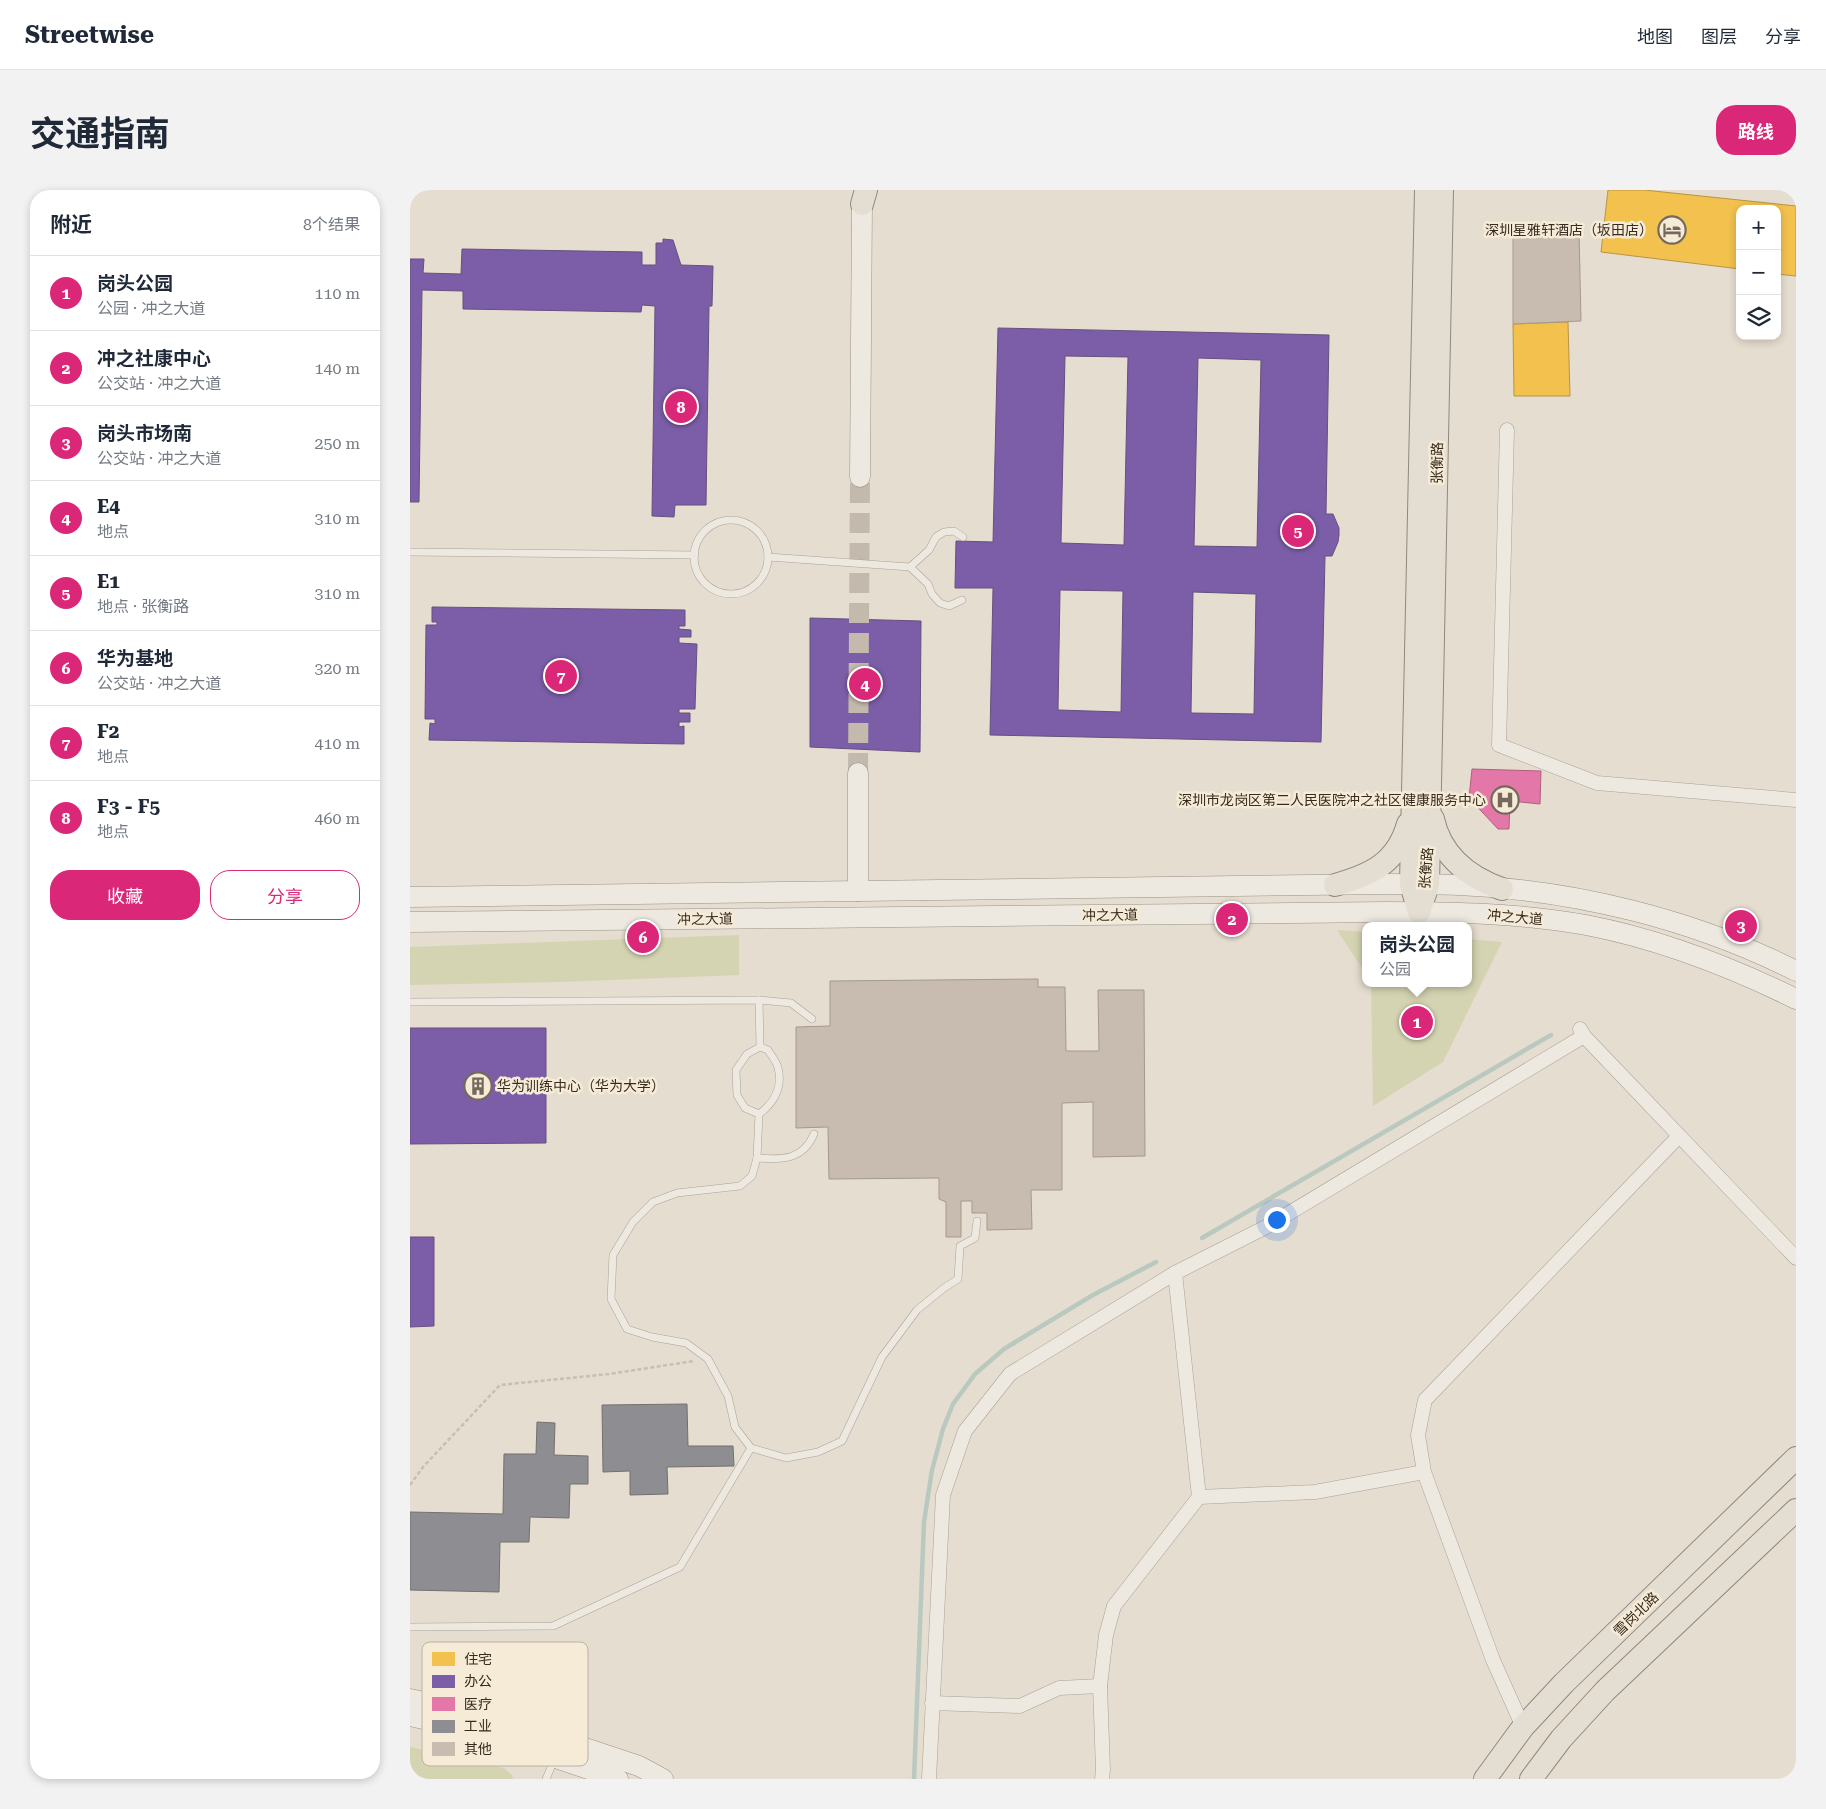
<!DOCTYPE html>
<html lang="zh">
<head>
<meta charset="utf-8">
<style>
	:root { --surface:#fff; --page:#f2f2f3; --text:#1f2937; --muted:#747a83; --line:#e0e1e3; --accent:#db2777 }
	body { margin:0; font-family:"Roboto Serif","Noto Sans SC",serif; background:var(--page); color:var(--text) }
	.controls { position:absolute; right:15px; top:15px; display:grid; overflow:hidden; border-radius:10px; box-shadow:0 2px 8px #0003 }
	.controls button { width:45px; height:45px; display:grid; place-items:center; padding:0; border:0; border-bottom:1px solid var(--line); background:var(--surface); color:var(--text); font:25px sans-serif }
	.you { position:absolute; left:866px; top:1029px; width:18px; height:18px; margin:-12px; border:4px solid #fff; border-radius:50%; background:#1a73e8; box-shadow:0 0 0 8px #1a73e833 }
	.badge { display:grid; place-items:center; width:32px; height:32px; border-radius:50%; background:var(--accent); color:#fff; font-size:16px; font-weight:700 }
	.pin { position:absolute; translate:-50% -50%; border:2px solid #fff; box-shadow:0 1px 5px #0006 }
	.popup { position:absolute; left:952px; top:732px; width:110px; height:65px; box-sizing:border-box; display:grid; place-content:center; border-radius:10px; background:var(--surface); filter:drop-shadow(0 1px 4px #0005); font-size:16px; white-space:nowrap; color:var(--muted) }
	.popup b { font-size:19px; color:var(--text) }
	.popup::after { content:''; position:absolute; left:50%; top:100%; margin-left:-10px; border:10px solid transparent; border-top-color:var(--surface) }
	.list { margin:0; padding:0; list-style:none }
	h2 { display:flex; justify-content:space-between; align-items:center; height:65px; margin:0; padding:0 20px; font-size:21px }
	h2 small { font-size:16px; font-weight:400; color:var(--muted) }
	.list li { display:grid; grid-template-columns:32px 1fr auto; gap:15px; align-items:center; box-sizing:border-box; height:75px; padding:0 20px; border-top:1px solid var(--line) }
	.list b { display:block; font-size:19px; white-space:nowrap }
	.list p { margin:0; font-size:16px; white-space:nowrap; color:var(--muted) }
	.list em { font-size:16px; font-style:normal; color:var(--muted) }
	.actions { display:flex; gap:10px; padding:15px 20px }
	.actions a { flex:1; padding:11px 0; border:1px solid var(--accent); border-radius:20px; text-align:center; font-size:18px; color:var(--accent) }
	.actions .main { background:var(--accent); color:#fff }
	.icon { flex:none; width:28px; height:28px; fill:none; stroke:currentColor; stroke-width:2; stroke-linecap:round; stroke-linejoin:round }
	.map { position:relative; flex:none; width:1386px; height:1589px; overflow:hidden; border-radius:20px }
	header { display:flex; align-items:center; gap:30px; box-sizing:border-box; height:70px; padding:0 25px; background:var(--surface); border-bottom:1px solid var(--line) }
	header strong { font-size:24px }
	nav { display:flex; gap:28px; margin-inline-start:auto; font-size:18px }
	.intro { display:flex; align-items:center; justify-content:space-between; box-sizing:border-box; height:120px; padding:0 30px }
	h1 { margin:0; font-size:35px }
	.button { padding:12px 22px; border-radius:20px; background:var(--accent); color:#fff; font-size:18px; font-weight:700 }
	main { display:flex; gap:30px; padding:0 30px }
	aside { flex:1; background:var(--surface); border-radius:20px; box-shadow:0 2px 8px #0003 }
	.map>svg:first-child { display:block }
	.green { fill:#d5d4b2 }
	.homes { fill:#f2c14e; stroke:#ba9440 }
	.offices { fill:#7b5ea7; stroke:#674f7e; fill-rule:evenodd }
	.health { fill:#e377a8; stroke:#b0607f }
	.industry { fill:#8d8d92; stroke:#747070 }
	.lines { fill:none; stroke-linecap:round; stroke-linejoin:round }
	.stream { stroke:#bac9c0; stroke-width:4.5 }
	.building { fill:#c8bbb0; stroke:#a5998e }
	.secondary-tunnel { stroke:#c3b9ac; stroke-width:20; stroke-dasharray:20 10; stroke-linecap:butt }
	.lane-casing { stroke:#aaa298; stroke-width:8 }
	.street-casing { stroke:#aaa298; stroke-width:15 }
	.secondary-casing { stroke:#9a9288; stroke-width:21 }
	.primary-casing { stroke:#90887f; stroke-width:24 }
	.path { stroke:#c6bfb7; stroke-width:2.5; stroke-dasharray:4 2.5; stroke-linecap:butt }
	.lane { stroke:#ede8e0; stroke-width:7 }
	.street { stroke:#ede8e0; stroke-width:14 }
	.secondary { stroke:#ede8e0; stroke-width:20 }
	.primary { stroke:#e4ded2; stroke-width:22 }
	.labels { text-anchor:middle; stroke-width:5; stroke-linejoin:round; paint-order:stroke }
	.poi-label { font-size:14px; fill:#392b1f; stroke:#f5ebd6; text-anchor:end }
	.street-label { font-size:14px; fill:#392b1f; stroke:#f5ebd6 }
	.key { fill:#f5ebd6; stroke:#bdb19f; stroke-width:1 }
	.key-label { font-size:14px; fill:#392b1f }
</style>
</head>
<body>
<header>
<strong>Streetwise</strong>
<nav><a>地图</a><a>图层</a><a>分享</a></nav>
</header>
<div class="intro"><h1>交通指南</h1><a class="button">路线</a></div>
<main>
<aside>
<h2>附近<small>8个结果</small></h2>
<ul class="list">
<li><span class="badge">1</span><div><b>岗头公园</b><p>公园 · 冲之大道</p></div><em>110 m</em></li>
<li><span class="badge">2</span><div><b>冲之社康中心</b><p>公交站 · 冲之大道</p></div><em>140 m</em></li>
<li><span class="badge">3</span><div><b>岗头市场南</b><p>公交站 · 冲之大道</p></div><em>250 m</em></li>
<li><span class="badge">4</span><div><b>E4</b><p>地点</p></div><em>310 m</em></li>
<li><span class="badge">5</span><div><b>E1</b><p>地点 · 张衡路</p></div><em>310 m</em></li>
<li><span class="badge">6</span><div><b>华为基地</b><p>公交站 · 冲之大道</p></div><em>320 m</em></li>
<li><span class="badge">7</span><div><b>F2</b><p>地点</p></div><em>410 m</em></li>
<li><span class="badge">8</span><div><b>F3 - F5</b><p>地点</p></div><em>460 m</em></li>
</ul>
<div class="actions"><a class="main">收藏</a><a>分享</a></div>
</aside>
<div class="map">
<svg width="1386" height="1589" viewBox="0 0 1386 1589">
	<rect width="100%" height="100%" fill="#e5ddcf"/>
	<g class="green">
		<polygon points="927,740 956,742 956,784"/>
		<polygon points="329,745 329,785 150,792 0,795 0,757"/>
		<polygon points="1058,749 1092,752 1033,872 963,916 961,793 1058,793"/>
		<polygon points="0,1557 94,1578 102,1585 103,1589 0,1589"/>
	</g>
	<g class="homes">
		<polygon points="1198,0 1234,0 1386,16 1386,86 1367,84 1367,19 1330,19 1330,79 1191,62"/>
		<polygon points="1158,132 1160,206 1104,206 1103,134"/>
	</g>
	<g class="offices">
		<polygon points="253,49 263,50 271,75 303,76 302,116 299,116 296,315 265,315 264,327 242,326 245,116 232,115 231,122 53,119 53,101 12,100 9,312 0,312 0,69 14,69 13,83 51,84 52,59 232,62 232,75 246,75 246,53 253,53"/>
		<path d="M588,138L919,145L916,324H923L929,338V345L928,352L922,366H915L911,552L580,545L583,398H545L546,351L583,352ZM655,166L718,167L714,355L651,353ZM788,168L851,170L847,357L784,356ZM650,400L713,401L711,522L648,520ZM783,402L846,404L844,524L781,523Z"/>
		<polygon points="22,417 275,420 275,436 269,436 269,439 281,440 281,447 269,447 269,453 287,454 285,519 269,519 269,523 280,523 280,532 269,532 269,537 274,536 274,554 19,550 20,533 25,534 25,529 15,529 16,435 27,435 27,432 22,432"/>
		<polygon points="400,428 511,431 510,562 400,557"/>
		<polygon points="0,838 136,838 136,953 0,954"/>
		<polygon points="0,1047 24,1047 24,1136 0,1137"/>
	</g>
	<polygon class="health" points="1062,579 1131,581 1130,614 1100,611 1099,639 1088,639 1059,608"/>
	<g class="industry">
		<polygon points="277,1214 278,1256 323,1256 324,1276 257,1277 258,1304 220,1305 220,1281 193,1282 192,1215"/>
		<polygon points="127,1232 145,1233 144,1265 178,1266 178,1294 160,1294 159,1328 120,1327 119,1352 90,1352 89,1402 0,1400 0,1322 93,1324 94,1264 126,1264"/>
	</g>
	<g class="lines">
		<g class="stream">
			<polyline points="792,1048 1141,845"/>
			<polyline points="504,1589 514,1332 522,1280 533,1239 543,1214 565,1184 594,1159 683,1105 746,1072"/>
		</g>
	</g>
	<g class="building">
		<polygon points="1169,41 1171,131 1103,134 1103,43"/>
		<polygon points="628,789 628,797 655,797 656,861 689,861 688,800 734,800 735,966 683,967 683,912 652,913 652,1000 621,1000 622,1039 577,1040 577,1023 562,1023 562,1011 551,1011 551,1047 536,1047 536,1012 529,1009 529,988 419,989 418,937 386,938 386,837 420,836 420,791"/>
	</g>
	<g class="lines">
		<polyline class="secondary-tunnel" points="448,583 450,287"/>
		<g class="lane-casing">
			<g id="lane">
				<circle cx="321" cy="367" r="37"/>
				<polyline points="0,362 285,365"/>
				<polyline points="358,367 500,377 518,394 522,404 530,413 539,416 552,410"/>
				<polyline points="500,377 519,360 526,347 534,342 544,341 553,347"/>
				<polyline points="349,810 350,857 337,864 326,880 327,905 335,918 349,924 347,968 342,986 330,996 267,1003 243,1012 223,1032 203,1065 201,1109 217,1139 242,1147 276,1153 298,1169 318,1206 325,1237 341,1258 376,1268 408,1262 432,1251 472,1167 507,1120 534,1098 548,1089 550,1056 565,1048 567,1031"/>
				<polyline points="0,812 349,810 381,813 402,829"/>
				<path d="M349,924C364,913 373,897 368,878C367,872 361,865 358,860L350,857"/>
				<path d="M347,968C372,970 393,970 404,944"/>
				<polyline points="0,1437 143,1436 270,1377 341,1258"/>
				<polyline points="136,1589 144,1570"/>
			</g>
		</g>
		<g class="street-casing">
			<g id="street">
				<polyline points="1097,240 1089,555 1187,593 1386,610"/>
				<polyline points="1170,839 1174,846 1386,1068"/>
				<polyline points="789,1307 905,1302 1014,1282"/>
				<polyline points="522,1513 610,1516 649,1498 690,1496"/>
				<polyline points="1113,1537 1083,1470 1014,1282 1008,1245 1015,1210 1269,946"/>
				<polyline points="519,1589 533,1305 555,1241 600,1184 765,1083 856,1037 1174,846"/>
				<polyline points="692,1589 693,1580 690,1496 696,1445 704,1416 789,1307 765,1083"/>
			</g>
		</g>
		<g class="secondary-casing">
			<g id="secondary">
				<polyline points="450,287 452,14"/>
				<polyline points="448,701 448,583"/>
				<path d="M0,707L977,694C1001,694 1025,694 1049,695C1164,700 1283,729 1386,781"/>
				<path d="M0,732L976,722C1043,722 1110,723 1176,735C1249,749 1319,776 1386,809"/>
				<polyline points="0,1509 79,1526 229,1576 253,1589"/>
				<polyline points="0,1526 63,1540 208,1589"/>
			</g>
		</g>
		<g class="primary-casing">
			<g id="primary">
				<polyline points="452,14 456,0"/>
				<path d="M1023,629C1031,666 1058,687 1092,699"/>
				<path d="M925,695C961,685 987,673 998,634"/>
				<polyline points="1009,722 1018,695 1032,0"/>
				<polyline points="1009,722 1001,694 1016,0"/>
				<polyline points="1075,1589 1113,1537 1154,1493 1386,1268"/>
				<polyline points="1121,1589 1151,1549 1195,1501 1386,1320"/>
			</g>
		</g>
		<polyline class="path" points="0,1295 13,1277 90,1195 199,1184 284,1171"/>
		<use href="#lane" class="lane"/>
		<use href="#street" class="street"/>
		<use href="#secondary" class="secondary"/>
		<use href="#primary" class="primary"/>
	</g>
	<defs>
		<g id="hotel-ring" transform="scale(1.4375)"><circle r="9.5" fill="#f5ebd6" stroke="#75695d" stroke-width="1.5"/><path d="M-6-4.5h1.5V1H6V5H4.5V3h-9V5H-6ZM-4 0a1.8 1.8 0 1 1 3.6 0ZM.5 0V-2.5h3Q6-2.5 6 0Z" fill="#75695d"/></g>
		<g id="hospital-ring" transform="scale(1.4375)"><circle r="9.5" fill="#f5ebd6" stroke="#75695d" stroke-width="1.5"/><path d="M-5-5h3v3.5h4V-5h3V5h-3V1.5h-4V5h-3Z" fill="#75695d"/></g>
		<g id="building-ring" transform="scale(1.4375)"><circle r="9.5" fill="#f5ebd6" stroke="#75695d" stroke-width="1.5"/><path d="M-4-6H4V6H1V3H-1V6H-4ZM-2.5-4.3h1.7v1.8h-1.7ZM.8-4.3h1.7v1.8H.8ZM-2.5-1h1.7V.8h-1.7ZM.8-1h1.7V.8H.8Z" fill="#75695d"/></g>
	</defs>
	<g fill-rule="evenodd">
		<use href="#hotel-ring" x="1262" y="40"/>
		<use href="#hospital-ring" x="1095" y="610"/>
		<use href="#building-ring" x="68" y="896"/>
	</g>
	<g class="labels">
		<g class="poi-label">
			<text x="1243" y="45">深圳星雅轩酒店（坂田店）</text>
			<text x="1076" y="615">深圳市龙岗区第二人民医院冲之社区健康服务中心</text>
			<text x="87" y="901" text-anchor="start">华为训练中心（华为大学）</text>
		</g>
		<g class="street-label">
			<text transform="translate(1027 273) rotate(-89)" y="5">张衡路</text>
			<text transform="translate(1016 678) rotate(-85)" y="5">张衡路</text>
			<text transform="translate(700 725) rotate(-1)" y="5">冲之大道</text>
			<text transform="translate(1105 727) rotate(5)" y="5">冲之大道</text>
			<text transform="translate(295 729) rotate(-1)" y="5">冲之大道</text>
			<text transform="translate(1226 1424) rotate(-44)" y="5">雪岗北路</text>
		</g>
	</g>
	<rect x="12" y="1452" width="166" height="124" rx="8" class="key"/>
	<rect x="22" y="1462" width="23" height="14" fill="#f2c14e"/>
	<rect x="22" y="1485" width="23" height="13" fill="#7b5ea7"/>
	<rect x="22" y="1507" width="23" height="14" fill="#e377a8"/>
	<rect x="22" y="1530" width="23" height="13" fill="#8d8d92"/>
	<rect x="22" y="1552" width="23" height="14" fill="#c8bbb0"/>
	<g class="key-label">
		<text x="54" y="1474">住宅</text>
		<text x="54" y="1496">办公</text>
		<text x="54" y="1519">医疗</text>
		<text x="54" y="1541">工业</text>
		<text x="54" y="1564">其他</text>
	</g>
</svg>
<div class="controls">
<button>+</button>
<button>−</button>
<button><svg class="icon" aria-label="layers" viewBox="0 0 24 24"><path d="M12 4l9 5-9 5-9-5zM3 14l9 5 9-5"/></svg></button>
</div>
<div class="you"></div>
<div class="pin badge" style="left:1007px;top:832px">1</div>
<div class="popup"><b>岗头公园</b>公园</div>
<div class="pin badge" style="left:822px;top:729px">2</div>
<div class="pin badge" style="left:1331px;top:736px">3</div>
<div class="pin badge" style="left:455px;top:494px">4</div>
<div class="pin badge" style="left:888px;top:341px">5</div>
<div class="pin badge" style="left:233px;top:747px">6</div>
<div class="pin badge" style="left:151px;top:486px">7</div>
<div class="pin badge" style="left:271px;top:217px">8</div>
</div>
</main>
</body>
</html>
